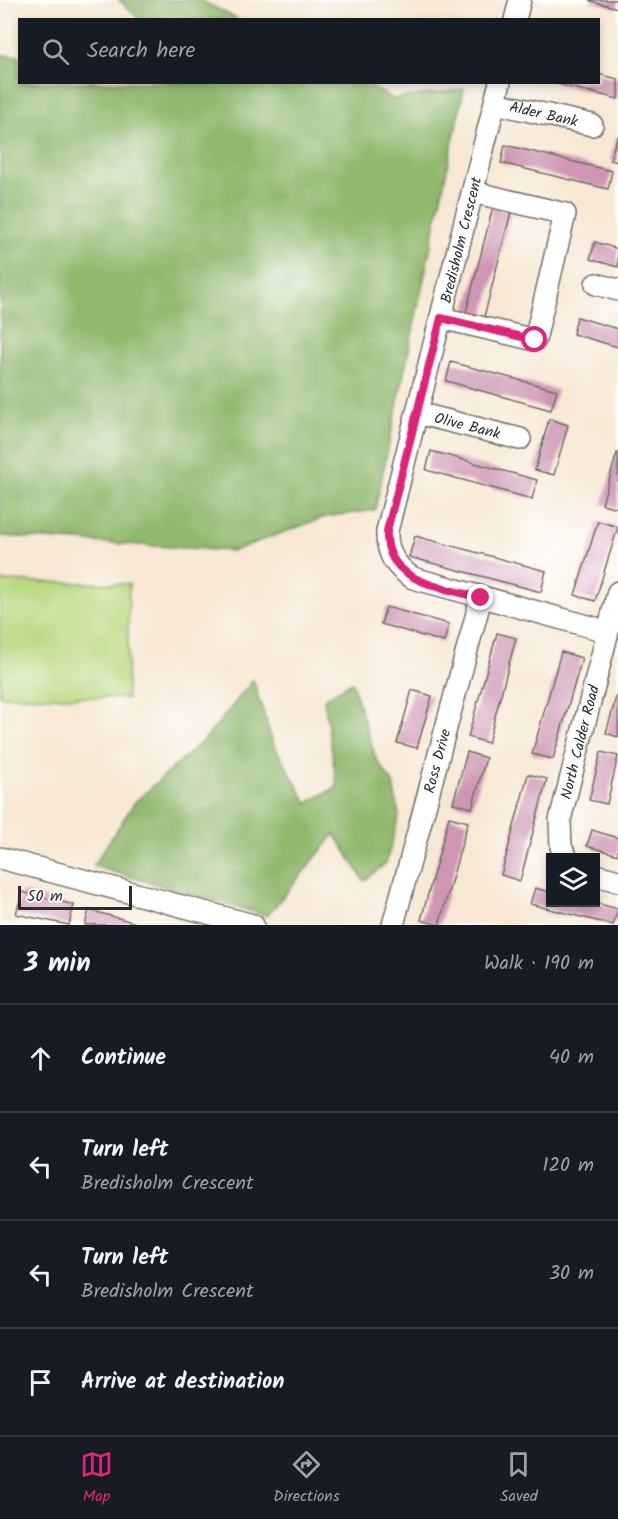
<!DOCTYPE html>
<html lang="en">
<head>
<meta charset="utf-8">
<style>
	:root { --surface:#171b24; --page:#20242c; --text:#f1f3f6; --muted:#9ea1a6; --line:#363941; --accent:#db2777 }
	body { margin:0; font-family:Kalam,sans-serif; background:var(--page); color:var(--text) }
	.controls { position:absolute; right:18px; bottom:18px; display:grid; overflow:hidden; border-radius:0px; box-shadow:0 3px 9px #0003 }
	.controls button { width:54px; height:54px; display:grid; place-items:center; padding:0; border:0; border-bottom:2px solid var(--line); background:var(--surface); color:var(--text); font:30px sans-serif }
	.scale { position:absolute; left:18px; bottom:15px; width:114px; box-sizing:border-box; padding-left:6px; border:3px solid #2b2b2b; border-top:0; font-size:16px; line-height:21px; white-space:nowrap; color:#2b2b2b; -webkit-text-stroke:4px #fff; paint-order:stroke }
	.stop { position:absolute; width:18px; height:18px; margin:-14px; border:4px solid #db2777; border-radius:50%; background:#fff }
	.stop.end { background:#db2777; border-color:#fff; box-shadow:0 2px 6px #0008 }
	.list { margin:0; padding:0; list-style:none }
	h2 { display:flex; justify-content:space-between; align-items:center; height:78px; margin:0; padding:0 24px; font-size:26px }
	h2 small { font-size:20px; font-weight:400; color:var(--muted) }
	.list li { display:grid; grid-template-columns:39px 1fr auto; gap:18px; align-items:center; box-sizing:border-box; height:108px; padding:0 24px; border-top:2px solid var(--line) }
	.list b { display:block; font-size:22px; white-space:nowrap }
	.list p { margin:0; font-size:20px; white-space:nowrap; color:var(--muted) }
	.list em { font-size:20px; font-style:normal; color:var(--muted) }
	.icon { flex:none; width:33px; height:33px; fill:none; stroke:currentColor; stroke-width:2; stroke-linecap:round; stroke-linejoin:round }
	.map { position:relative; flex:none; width:618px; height:925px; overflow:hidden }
	.search { position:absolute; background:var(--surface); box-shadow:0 3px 9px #0003; left:18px; right:18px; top:18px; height:66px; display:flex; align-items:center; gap:15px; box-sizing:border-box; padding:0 21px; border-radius:0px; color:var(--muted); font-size:22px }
	.sheet { height:510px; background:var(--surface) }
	nav { display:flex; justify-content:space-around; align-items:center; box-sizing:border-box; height:84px; border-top:2px solid var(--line); background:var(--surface); font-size:16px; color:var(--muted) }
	nav a { display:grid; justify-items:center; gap:3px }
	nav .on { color:var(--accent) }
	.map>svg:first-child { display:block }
	.green { fill:#b8d87f; stroke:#728255; stroke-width:1.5 }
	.forest { fill:#92b86e; stroke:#5e724c; stroke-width:1.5 }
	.building { fill:#ce96b4 }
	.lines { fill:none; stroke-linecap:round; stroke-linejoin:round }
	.minor-casing { stroke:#726d66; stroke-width:24 }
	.minor { stroke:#fff; stroke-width:21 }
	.route { stroke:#db2777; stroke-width:8 }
	.labels { text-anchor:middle; stroke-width:4.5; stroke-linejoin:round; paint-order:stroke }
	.street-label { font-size:15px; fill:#2b2b2b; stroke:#fff }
</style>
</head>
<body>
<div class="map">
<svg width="618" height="925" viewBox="0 0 618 925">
	<rect width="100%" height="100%" fill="#fff"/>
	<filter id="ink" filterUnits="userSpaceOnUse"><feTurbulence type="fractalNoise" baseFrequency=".0167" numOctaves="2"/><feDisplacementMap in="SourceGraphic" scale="12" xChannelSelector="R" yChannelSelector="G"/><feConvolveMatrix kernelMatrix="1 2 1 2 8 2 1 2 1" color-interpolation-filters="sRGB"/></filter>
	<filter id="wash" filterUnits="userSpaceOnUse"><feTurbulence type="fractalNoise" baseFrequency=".008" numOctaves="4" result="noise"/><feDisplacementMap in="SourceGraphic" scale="24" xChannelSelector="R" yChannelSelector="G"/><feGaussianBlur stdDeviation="1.35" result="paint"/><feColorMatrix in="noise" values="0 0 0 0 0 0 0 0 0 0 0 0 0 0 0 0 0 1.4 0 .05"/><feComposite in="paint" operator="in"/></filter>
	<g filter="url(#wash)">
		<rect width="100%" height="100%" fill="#f6e8d4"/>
		<polygon class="green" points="0,581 129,584 127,698 0,696"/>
		<g class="forest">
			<polygon points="119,0 200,0 238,19 139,19"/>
			<polygon points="0,55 19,56 20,82 362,82 393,99 464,89 375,510 325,517 233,551 0,536"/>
			<polygon points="253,680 273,743 307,803 337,787 324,699 352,682 376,759 393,783 399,816 386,863 364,881 335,834 267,916 93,866 135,802 208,736"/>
		</g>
		<g id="blocks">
			<g class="building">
				<polygon points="618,0 618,8 590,1 590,0"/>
				<polygon points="598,74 618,79 618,99 553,83 598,82"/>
				<polygon points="617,137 618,137 618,162 610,160"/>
				<polygon points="505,145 612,171 608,189 501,163"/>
				<polygon points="493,207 511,212 484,317 466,312"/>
				<polygon points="595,242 618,249 618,267 590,259"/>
				<polygon points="577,317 618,329 618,347 573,334"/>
				<polygon points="451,362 557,390 551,410 446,381"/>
				<polygon points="549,419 568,425 554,475 535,470"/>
				<polygon points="431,451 537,480 532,499 426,470"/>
				<polygon points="617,453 618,453 618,508 602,504"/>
				<polygon points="598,521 618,527 595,601 575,595"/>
				<polygon points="415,536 546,571 541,592 409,557"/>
				<polygon points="386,607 449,624 444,642 381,624"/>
				<polygon points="497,633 516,638 488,743 468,737"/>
				<polygon points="561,652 582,658 553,759 532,754"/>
				<polygon points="412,690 432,696 417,748 397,743"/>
				<polygon points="617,694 618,694 618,737 606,733"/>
				<polygon points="467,752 486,758 472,808 453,803"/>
				<polygon points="601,752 618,756 607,804 589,800"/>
				<polygon points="528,774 547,779 520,881 501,875"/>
				<polygon points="449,817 468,822 439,925 421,920"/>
				<polygon points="592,830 618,838 618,855 587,846"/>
				<polygon points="535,888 550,892 550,902 592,902 618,909 613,925 530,904"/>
				<polygon points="22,892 74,905 69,925 16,914"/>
				<polygon points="89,910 140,924 140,925 85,925"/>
			</g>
		</g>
	</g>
	<g filter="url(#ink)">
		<use href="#blocks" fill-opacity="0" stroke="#726d66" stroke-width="1.5"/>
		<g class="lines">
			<g class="minor-casing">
				<g id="minor">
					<polyline points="515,20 520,0"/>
					<path d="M500,82L387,531C386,552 395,567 413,578L606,631"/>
					<path id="s1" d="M495,103L592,125"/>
					<polyline points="596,284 618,290"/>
					<polyline points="441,318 535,340 565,214 473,192"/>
					<path id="s2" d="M417,413L520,439"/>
					<polyline points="0,858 253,925"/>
					<path id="s3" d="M567,858L561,847L560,820L618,592"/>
					<polyline points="596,875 618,881"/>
					<path id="s4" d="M393,925L481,598"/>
				</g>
			</g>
			<use href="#minor" class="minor"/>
		</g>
	</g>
	<g class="lines" filter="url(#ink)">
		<path class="route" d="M481,598C443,587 384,583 387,531L441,318L535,340"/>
	</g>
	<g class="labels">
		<g class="street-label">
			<text dy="5" stroke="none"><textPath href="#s1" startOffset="50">Alder Bank</textPath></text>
			<text transform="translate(461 240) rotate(-76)" y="5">Bredisholm Crescent</text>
			<text dy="5" stroke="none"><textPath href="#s2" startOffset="52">Olive Bank</textPath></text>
			<text dy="5" stroke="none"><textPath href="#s3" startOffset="120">North Calder Road</textPath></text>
			<text dy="5" stroke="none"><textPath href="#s4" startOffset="170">Ross Drive</textPath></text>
		</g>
	</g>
</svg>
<div class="controls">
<button><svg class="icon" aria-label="layers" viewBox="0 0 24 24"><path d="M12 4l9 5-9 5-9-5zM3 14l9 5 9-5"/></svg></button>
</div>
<div class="scale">50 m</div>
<div class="stop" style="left:535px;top:340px"></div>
<div class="stop end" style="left:481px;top:598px"></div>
<div class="search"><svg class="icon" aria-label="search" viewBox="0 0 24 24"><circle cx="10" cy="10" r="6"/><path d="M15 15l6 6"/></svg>Search here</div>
</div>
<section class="sheet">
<h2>3 min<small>Walk · 190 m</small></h2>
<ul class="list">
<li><svg class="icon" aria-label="ahead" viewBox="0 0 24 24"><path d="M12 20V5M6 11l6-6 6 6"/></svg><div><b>Continue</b></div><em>40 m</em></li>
<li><svg class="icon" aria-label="left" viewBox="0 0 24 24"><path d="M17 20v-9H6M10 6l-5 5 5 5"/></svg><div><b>Turn left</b><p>Bredisholm Crescent</p></div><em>120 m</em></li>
<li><svg class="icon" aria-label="left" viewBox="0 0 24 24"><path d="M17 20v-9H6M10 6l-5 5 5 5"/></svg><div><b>Turn left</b><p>Bredisholm Crescent</p></div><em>30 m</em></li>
<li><svg class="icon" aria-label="arrive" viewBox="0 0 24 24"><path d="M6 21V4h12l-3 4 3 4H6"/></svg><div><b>Arrive at destination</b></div></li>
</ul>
</section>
<nav>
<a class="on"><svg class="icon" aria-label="map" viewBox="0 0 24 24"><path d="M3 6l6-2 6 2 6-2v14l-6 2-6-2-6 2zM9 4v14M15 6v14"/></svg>Map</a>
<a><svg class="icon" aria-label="directions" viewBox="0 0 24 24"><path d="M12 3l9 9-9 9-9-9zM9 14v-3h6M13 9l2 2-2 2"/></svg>Directions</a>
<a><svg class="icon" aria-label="saved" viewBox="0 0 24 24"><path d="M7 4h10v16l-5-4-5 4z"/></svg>Saved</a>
</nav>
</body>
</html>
